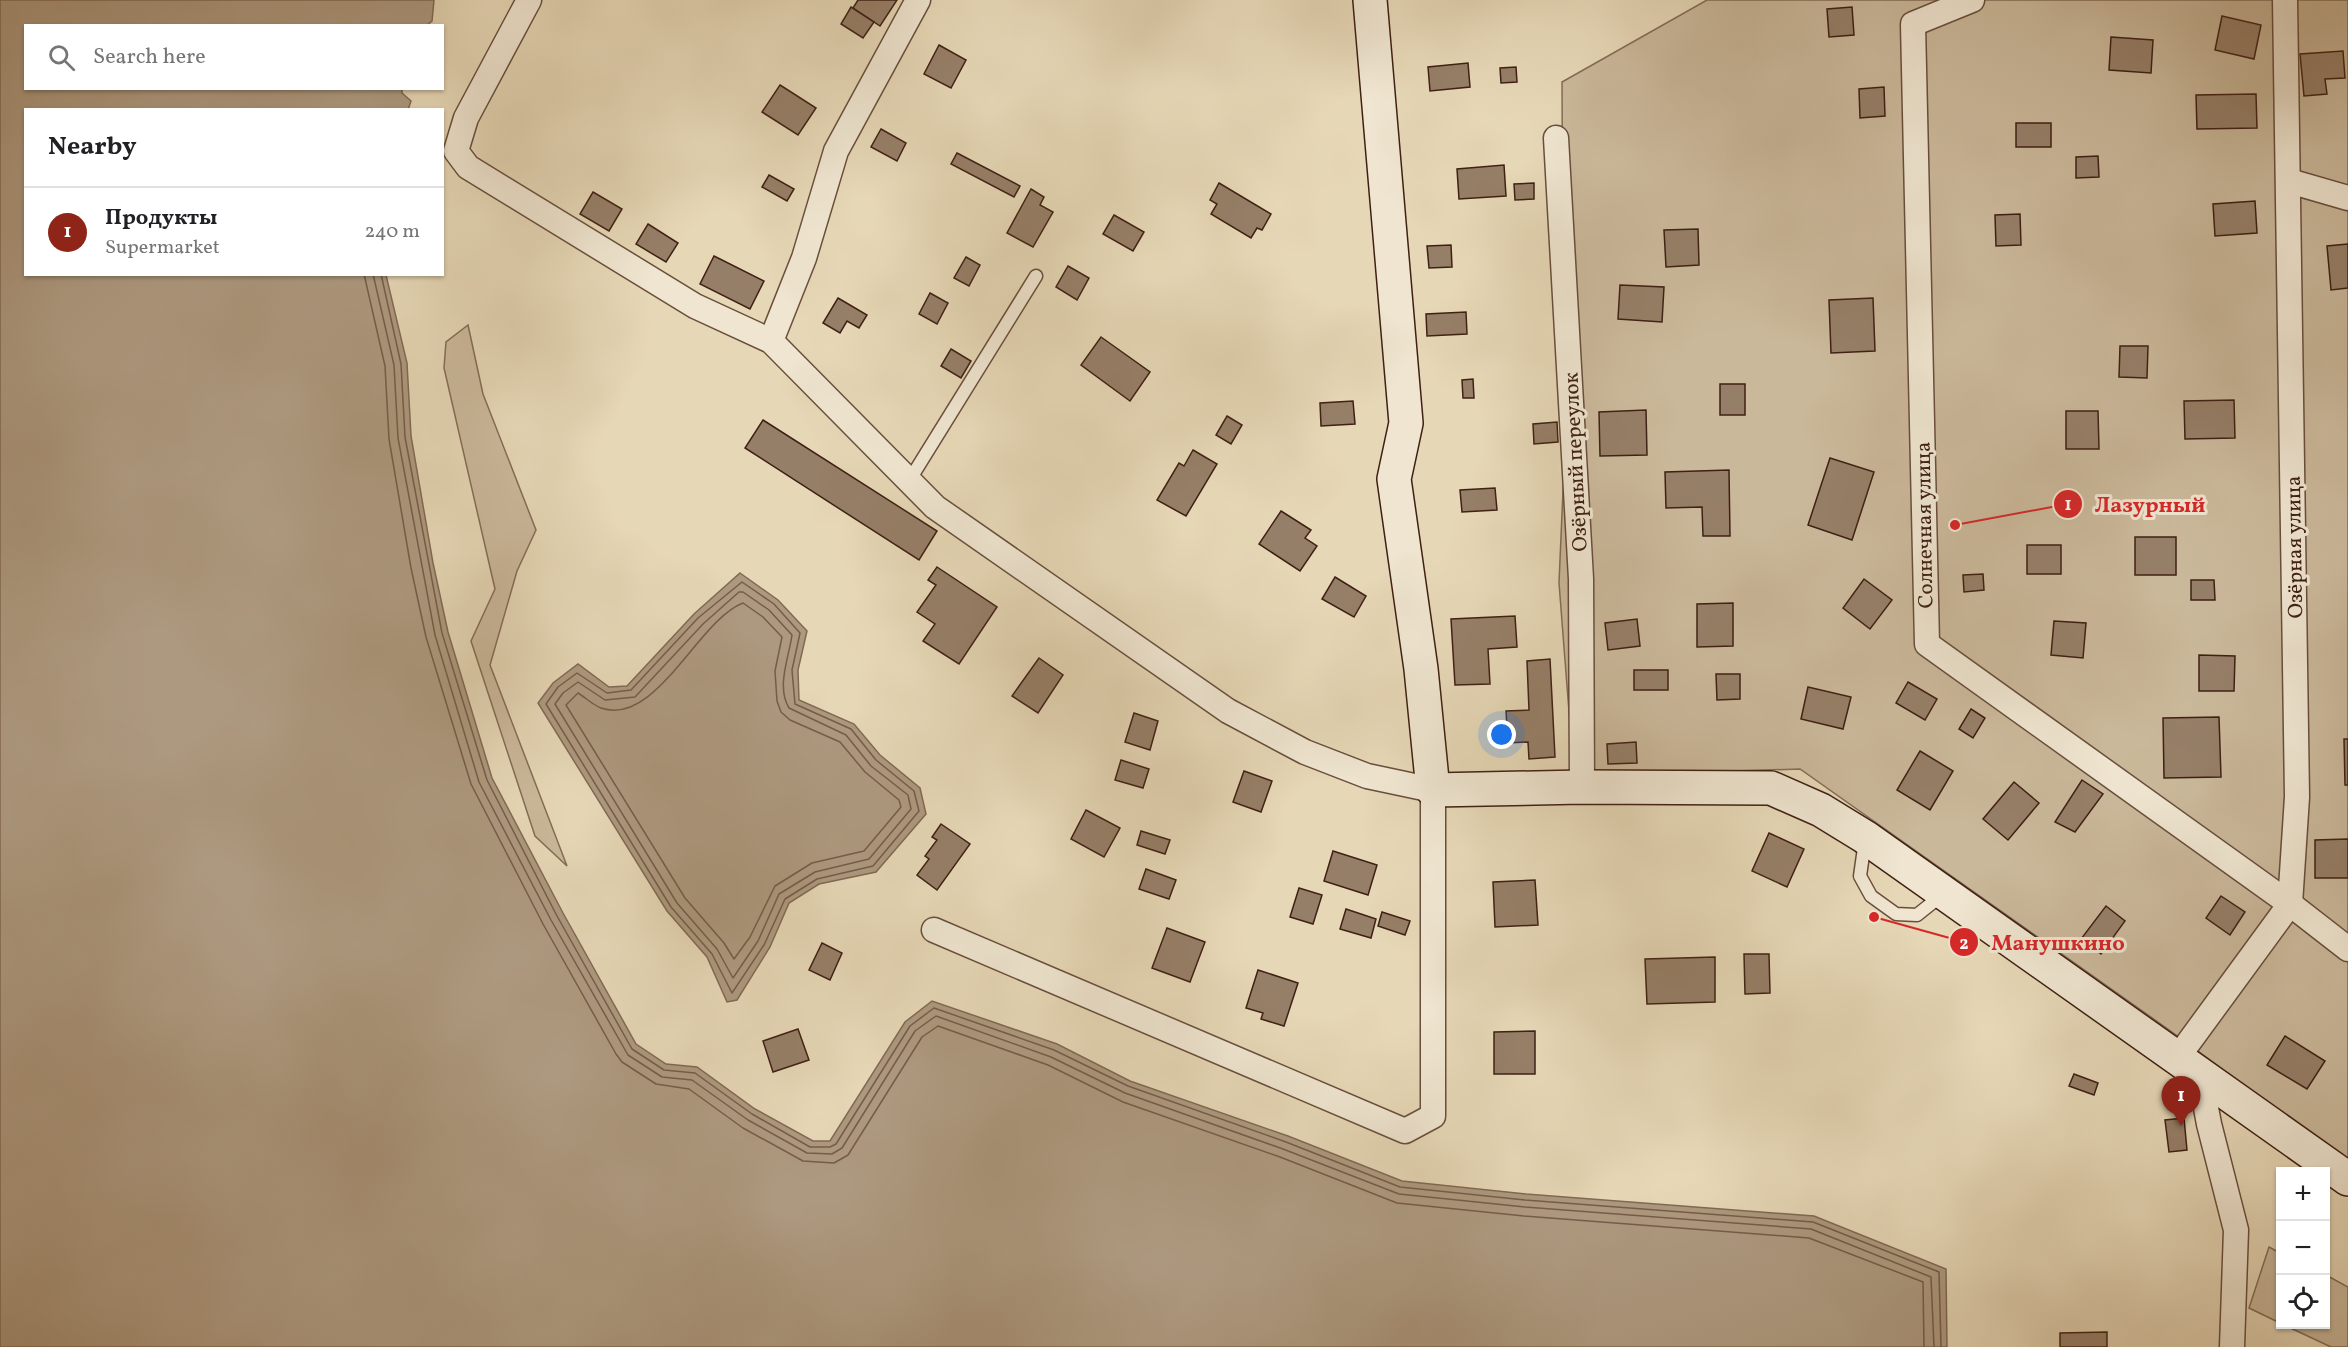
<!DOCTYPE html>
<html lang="en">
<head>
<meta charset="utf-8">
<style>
	:root { --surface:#fff; --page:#f6f6f6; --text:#202124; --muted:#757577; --line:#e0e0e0; --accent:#8f2418 }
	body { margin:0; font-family:Vollkorn,serif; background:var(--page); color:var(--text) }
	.controls { position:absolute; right:18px; bottom:18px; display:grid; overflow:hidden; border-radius:0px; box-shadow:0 2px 4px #0004 }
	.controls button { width:54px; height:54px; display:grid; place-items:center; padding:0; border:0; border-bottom:2px solid var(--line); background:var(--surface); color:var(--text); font:30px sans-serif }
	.you { position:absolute; left:1502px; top:735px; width:21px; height:21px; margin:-15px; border:4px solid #fff; border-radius:50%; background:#1a73e8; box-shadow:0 0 0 9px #1a73e833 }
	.badge { display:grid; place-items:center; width:39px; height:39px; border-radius:50%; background:var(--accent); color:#fff; font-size:20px; font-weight:700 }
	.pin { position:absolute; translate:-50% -50px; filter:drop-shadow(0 2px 3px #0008) }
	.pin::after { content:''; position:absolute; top:32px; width:21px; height:18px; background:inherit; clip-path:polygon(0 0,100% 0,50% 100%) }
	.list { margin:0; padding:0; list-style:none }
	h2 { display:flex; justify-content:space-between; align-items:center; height:78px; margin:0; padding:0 24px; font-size:26px }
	h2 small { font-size:20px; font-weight:400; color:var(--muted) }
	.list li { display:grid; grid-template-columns:39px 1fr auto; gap:18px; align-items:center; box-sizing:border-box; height:90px; padding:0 24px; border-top:2px solid var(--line) }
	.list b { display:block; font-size:22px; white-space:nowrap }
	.list p { margin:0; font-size:20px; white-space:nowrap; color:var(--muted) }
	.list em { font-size:20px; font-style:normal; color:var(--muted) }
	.icon { flex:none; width:33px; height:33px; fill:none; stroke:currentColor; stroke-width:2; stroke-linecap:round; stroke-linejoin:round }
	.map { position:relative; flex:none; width:2348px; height:1347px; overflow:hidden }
	.search { position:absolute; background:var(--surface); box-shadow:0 2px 4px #0004; left:24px; top:24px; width:420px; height:66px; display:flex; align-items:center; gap:15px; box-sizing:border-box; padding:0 21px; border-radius:0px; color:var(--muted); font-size:22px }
	.panel { position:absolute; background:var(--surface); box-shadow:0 2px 4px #0004; left:24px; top:108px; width:420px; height:168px; border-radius:0px }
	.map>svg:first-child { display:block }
	.green { fill:#cab89a; stroke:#846c57; stroke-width:1.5 }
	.water { fill:#ad997f; stroke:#816954; stroke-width:1.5 }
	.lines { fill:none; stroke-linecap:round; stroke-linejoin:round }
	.shore { stroke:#765c4a; stroke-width:1.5 }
	.building { fill:#967f68; stroke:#3f2014; stroke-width:1.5 }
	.lane-casing { stroke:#694e3c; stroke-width:15 }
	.street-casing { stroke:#694e3c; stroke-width:27 }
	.secondary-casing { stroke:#3f2014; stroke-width:36 }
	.lane { stroke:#efe5d0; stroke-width:12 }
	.street { stroke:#efe5d0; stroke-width:24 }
	.secondary { stroke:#efe5d0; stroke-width:33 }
	.labels { text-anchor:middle; stroke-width:6; stroke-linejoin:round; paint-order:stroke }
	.street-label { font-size:21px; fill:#3f2014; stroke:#efe5d0 }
	.leader { fill:none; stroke:#d62828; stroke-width:2 }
	.callout-dot { fill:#d62828; stroke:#efe5d0; stroke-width:2 }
	.mark-label { font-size:18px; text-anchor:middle; font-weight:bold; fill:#fff }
	.callout-label { font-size:22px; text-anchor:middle; font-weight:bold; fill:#d62828; stroke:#efe5d0; stroke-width:6; stroke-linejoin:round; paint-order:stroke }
</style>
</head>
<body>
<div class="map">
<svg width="2348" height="1347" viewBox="0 0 2348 1347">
	<rect width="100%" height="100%" fill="#e6d7b6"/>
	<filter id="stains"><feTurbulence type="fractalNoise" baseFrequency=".00333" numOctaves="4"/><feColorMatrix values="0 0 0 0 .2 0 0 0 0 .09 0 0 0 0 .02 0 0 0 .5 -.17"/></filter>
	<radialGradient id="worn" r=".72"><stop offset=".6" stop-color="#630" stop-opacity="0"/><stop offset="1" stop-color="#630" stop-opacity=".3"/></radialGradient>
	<g class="green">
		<polygon points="1707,0 2348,0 2348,1162 2172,1032 1800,769 1574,776 1559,583 1564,467 1562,82"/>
		<polygon points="468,325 483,394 536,530 517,571 490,665 567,866 535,836 471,641 495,589 444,368 446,342"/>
		<polygon points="2269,1247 2280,1253 2280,1323 2249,1308"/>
		<polygon points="2326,1275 2348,1287 2348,1347 2331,1347 2284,1325 2326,1324"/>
	</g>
	<g class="water">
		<polygon points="0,0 434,0 432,21 427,25 26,26 26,88 402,88 402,93 411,101 408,110 26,110 26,274 386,275 407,363 411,436 433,563 448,632 492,778 563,913 636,1044 666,1064 697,1067 755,1109 813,1141 830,1141 905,1022 932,1001 1057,1044 1130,1081 1288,1136 1402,1181 1526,1194 1814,1216 1946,1269 1947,1347 0,1347"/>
		<polygon points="740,573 778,600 807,631 798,670 799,700 854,724 880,755 920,788 926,814 876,872 819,884 789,903 770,947 737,1000 727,1002 707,957 667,911 538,703 553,683 578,664 609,687 627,686 694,614"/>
	</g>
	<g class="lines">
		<g class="shore">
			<polyline points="364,274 385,366 389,439 411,568 426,637 471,784 543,924 616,1054 622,1062 656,1084 689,1089 743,1128 803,1161 834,1163 848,1155 922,1037 938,1026 1048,1065 1123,1102 1280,1157 1397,1203 1524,1216 1809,1238 1923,1282 1924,1347"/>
			<polyline points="373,274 394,365 398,438 435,635 479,782 551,920 628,1055 662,1077 692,1080 748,1120 807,1153 832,1154 842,1148 915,1031 936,1016 1051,1057 1125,1093 1283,1149 1399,1194 1525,1207 1811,1229 1931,1277 1934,1347"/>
			<polyline points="381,274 401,364 405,437 442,633 487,780 557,916 632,1049 664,1070 695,1073 752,1114 810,1147 830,1147 836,1144 910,1026 934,1008 1054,1050 1128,1086 1286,1142 1400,1187 1525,1200 1813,1222 1939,1272 1941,1347"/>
			<polygon points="742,582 774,604 800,633 792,670 795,704 851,729 876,760 914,791 919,811 873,866 817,879 785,899 764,945 732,993 712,954 671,907 546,704 558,687 577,673 607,693 631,690 698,618"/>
			<path d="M739,592H743L769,610L792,635C789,657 776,687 789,708L846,735L871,766L908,795L911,809L869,859L815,872L779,894L758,941L733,978L717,949L677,903L555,704L563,693L578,682L605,700L635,697L703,624Z"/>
			<path d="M743,603L763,617L782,637L775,671L777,701L781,712L790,720L840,742L865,772L899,800L901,807L864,851L812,863L775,886L750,937L734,959L724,943L685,898L566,705L578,693C586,698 593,705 601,708C656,727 698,620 743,603Z"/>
		</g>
	</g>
	<g class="building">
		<polygon points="858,0 897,0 880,26 853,8"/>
		<polygon points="851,7 874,22 863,38 841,24"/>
		<polygon points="1852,7 1854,35 1829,37 1827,9"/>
		<polygon points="2222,16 2261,25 2254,59 2215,50"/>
		<polygon points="2111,37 2153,40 2151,73 2109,70"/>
		<polygon points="939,45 966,60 951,88 924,74"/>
		<polygon points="2343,51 2345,78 2325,79 2327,94 2304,96 2300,54"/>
		<polygon points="1468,63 1470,87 1430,91 1428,67"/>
		<polygon points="1516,67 1517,82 1501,83 1500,68"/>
		<polygon points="780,85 816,108 798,135 762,112"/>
		<polygon points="1884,87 1885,116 1860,118 1859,89"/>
		<polygon points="2256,94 2257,128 2197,129 2196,95"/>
		<rect x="2016" y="123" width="35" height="24"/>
		<polygon points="881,129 906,143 897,161 871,147"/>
		<polygon points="957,153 1020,186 1014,197 951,164"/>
		<polygon points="2098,156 2099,177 2076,178 2076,157"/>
		<polygon points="1504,165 1506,196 1459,199 1457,169"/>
		<polygon points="769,175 794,189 787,201 762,187"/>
		<polygon points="1219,183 1271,214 1262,230 1257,228 1251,238 1211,214 1217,204 1210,200"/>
		<polygon points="1534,183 1534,199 1515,200 1514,184"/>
		<polygon points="1031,189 1044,197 1040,205 1053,212 1033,247 1007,233"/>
		<polygon points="593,192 622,209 609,231 580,214"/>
		<polygon points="2255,201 2257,233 2215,236 2213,204"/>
		<polygon points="2020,214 2021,245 1996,246 1995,215"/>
		<polygon points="1114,215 1144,232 1133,251 1103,234"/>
		<polygon points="648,224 678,243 666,262 636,244"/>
		<polygon points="1698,229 1699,265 1666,267 1664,230"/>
		<polygon points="2348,244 2348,288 2331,290 2327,246"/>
		<polygon points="1451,245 1452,267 1429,268 1427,246"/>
		<polygon points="714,256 764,281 750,309 700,284"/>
		<polygon points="966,257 980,265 969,286 954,278"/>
		<polygon points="1068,266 1089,278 1077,300 1056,287"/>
		<polygon points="1620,285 1664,287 1662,322 1618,319"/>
		<polygon points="930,293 948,303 937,324 919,314"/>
		<polygon points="838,298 867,315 859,328 847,321 840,333 823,323"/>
		<polygon points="1873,298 1875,351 1831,353 1829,300"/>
		<polygon points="1466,312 1467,334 1427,336 1426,314"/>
		<polygon points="1101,337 1150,372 1130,401 1081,365"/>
		<polygon points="2120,346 2148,346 2147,378 2119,377"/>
		<polygon points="951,349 971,361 961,378 941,366"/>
		<polygon points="1473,379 1474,398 1463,398 1462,380"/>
		<rect x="1720" y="384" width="25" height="31"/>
		<polygon points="2234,400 2235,438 2185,439 2184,401"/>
		<polygon points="1353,401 1355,424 1321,426 1320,403"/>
		<polygon points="1646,410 1647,455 1600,456 1599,412"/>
		<polygon points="2066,411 2098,411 2099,449 2066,449"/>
		<polygon points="1227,416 1242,425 1231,444 1216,435"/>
		<polygon points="763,420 937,531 919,560 745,448"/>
		<polygon points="1557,422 1558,442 1534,444 1533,424"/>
		<polygon points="1193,450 1217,464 1186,516 1157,500 1179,463 1184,466"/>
		<polygon points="1830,458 1874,472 1852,540 1808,525"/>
		<polygon points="1729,470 1730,536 1703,536 1702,507 1666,508 1665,472"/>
		<polygon points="1495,488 1497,510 1462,512 1460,490"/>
		<polygon points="1281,511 1311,530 1305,538 1317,546 1300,571 1259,544"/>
		<rect x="2135" y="537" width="41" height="38"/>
		<rect x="2027" y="545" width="34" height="29"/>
		<polygon points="937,567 997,607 959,664 923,641 935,624 917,612 936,585 928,580"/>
		<polygon points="1983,574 1984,590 1964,592 1963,575"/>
		<polygon points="1335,577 1366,596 1354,617 1322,599"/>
		<polygon points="1864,579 1892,600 1870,629 1843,608"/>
		<polygon points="2191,580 2214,580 2215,600 2191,600"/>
		<polygon points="1733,603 1733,646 1697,647 1697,604"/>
		<polygon points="1515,616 1517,647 1488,649 1490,684 1455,685 1451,619"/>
		<polygon points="1637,619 1640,646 1608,650 1605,623"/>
		<polygon points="2054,621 2086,623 2083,658 2051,655"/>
		<polygon points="2199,655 2235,656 2234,691 2199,691"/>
		<polygon points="1039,658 1063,675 1038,713 1012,696"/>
		<polygon points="1550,659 1555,757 1529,759 1528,742 1508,743 1506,711 1529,710 1527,661"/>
		<rect x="1634" y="670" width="34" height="20"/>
		<polygon points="1716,674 1740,674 1740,699 1717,700"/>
		<polygon points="1908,682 1937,699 1925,720 1896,703"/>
		<polygon points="1808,687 1851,697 1843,729 1801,719"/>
		<polygon points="1971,709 1985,718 1973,738 1959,729"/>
		<polygon points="1134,713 1158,721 1150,750 1125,742"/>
		<polygon points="2219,717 2221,777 2164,778 2163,718"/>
		<polygon points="2344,739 2348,739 2348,785 2345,785"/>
		<polygon points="1636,742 1637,763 1608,764 1607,744"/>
		<polygon points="1920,751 1953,771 1930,810 1897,790"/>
		<polygon points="1121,760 1149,769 1143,788 1115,780"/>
		<polygon points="1244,771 1272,781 1261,812 1233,802"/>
		<polygon points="2082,780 2103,794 2075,832 2055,822"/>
		<polygon points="2014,782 2039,803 2008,840 1983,819"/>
		<polygon points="1086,810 1120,828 1104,857 1071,839"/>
		<polygon points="941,824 970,844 937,890 917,875 929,859 925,856 937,840 932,837"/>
		<polygon points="1141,831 1170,840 1165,854 1137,845"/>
		<polygon points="1769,833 1804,849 1787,887 1752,871"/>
		<polygon points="2348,839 2348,878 2315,878 2315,840"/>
		<polygon points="1333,851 1377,865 1368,895 1324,881"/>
		<polygon points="1146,869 1176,880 1169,899 1139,889"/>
		<polygon points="1535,880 1538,925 1495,927 1493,882"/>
		<polygon points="1299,888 1322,895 1313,924 1290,917"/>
		<polygon points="2221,896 2245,912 2230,935 2206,918"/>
		<polygon points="2106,906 2125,921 2101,954 2081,939"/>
		<polygon points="1346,909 1376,919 1371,938 1340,929"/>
		<polygon points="1382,912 1410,921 1405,935 1378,926"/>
		<polygon points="1167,928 1205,942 1190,982 1152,968"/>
		<polygon points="822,943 842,953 830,980 809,970"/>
		<polygon points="1744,954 1769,954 1770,993 1745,994"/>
		<polygon points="1715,957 1715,1002 1647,1004 1645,959"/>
		<polygon points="1258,970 1298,983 1284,1026 1261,1019 1263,1013 1246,1008"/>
		<polygon points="798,1029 809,1060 773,1072 763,1041"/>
		<polygon points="1535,1031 1535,1074 1494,1074 1494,1032"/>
		<polygon points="2285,1036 2325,1061 2307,1089 2267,1065"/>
		<polygon points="2074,1074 2098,1083 2094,1095 2069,1086"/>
		<polygon points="2184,1118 2187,1150 2169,1152 2165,1120"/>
		<polygon points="2107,1332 2107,1347 2060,1347 2060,1333"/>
	</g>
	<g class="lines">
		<g class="lane-casing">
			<g id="lane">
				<polyline points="909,481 1036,276"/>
				<polyline points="1865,841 1860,876 1871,896 1896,914 1917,915 1942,895"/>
			</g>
		</g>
		<g class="street-casing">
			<g id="street">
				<polyline points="529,0 466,118 456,151 468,167 695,306 771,341 935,507 1228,711 1305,752 1367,776 1433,790 1433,1116 1405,1131 934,930"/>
				<polyline points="1972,0 1913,24 1927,644 2290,904 2348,949"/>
				<polyline points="1556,138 1581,579 1582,787"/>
				<polyline points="2289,181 2348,198"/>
				<polyline points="771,341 804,258 836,151 918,0"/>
				<polyline points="2178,1057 2290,904 2297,797 2285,0"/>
				<polyline points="2200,1076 2209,1124 2236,1230 2232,1347"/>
			</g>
		</g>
		<g class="secondary-casing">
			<polyline id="secondary" points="1370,0 1406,423 1394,479 1421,669 1433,790 1582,787 1771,788 1821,810 1865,837 2348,1179"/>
		</g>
		<use href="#lane" class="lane"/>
		<use href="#street" class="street"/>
		<use href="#secondary" class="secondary"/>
	</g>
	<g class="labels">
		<g class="street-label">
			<text transform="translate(1575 462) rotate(-93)" y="7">Озёрный переулок</text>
			<text transform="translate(1924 525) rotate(-91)" y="7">Солнечная улица</text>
			<text transform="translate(2294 547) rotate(-91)" y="7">Озёрная улица</text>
		</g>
	</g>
	<path class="leader" d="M1955 525L2068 504M1874 917L1964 942"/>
	<g class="callout-dot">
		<circle cx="1955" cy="525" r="6"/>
		<circle cx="1874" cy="917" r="6"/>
		<circle cx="2068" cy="504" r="15"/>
		<circle cx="1964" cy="942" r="15"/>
	</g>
	<g class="mark-label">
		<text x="2068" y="510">1</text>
		<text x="1964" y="949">2</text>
	</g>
	<g class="callout-label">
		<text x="2150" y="512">Лазурный</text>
		<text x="2058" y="950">Манушкино</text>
	</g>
	<rect width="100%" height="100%" filter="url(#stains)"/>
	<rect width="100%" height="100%" fill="url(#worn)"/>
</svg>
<div class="controls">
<button>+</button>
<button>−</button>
<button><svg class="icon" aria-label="locate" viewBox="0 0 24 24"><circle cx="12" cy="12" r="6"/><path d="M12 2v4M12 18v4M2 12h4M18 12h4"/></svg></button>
</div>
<div class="you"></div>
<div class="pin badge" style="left:2181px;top:1126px">1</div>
<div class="search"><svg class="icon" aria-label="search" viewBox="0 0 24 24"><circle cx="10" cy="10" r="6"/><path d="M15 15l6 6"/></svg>Search here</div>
<section class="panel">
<h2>Nearby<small></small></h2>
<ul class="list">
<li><span class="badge">1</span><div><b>Продукты</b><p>Supermarket</p></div><em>240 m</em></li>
</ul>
</section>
</div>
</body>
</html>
